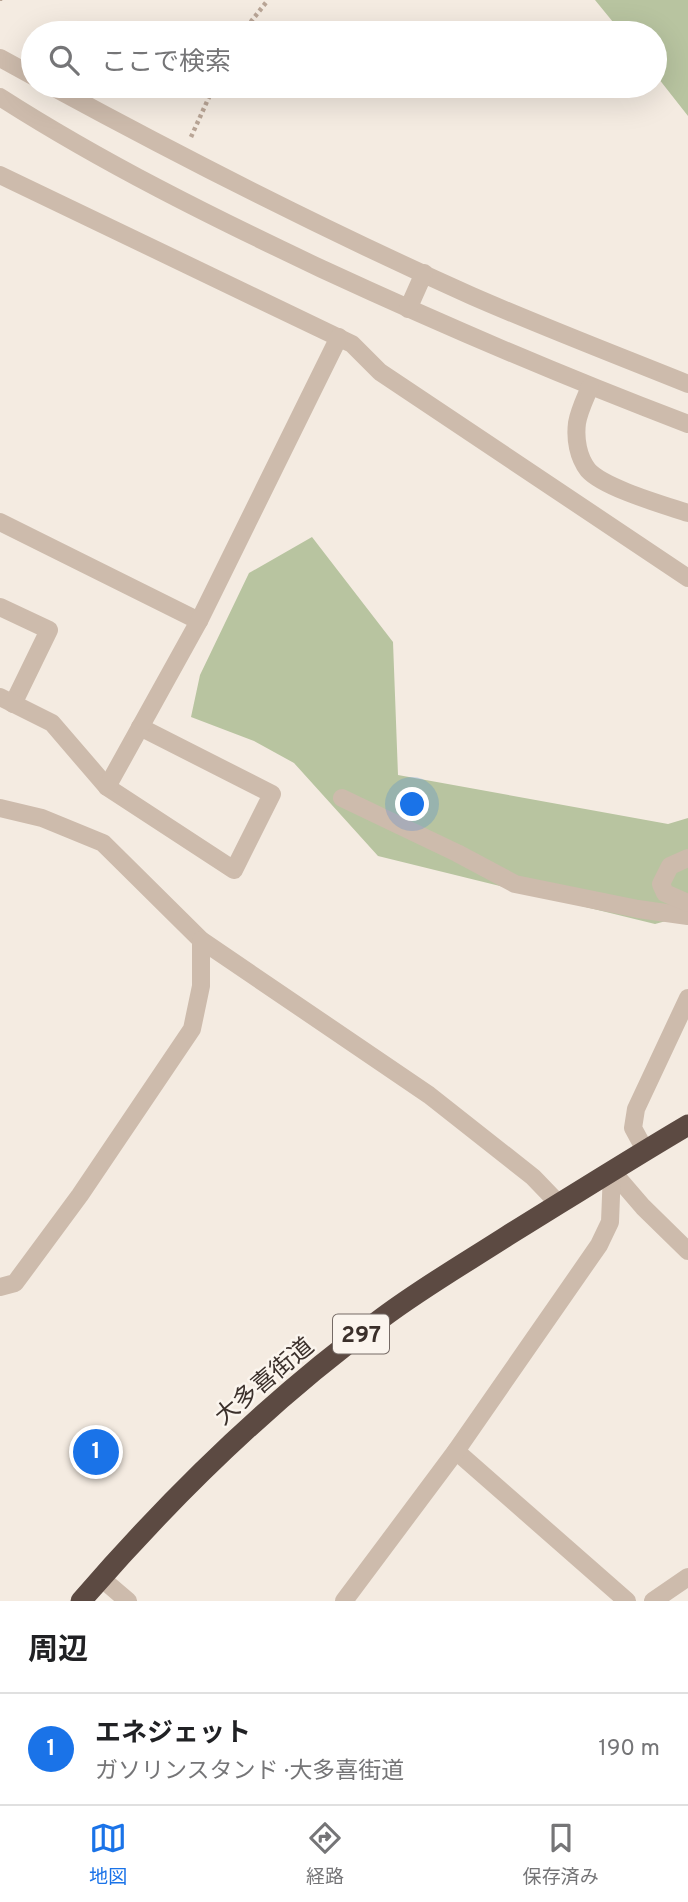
<!DOCTYPE html>
<html lang="ja">
<head>
<meta charset="utf-8">
<style>
	:root { --surface:#fff; --page:#f6f6f6; --text:#202124; --muted:#757577; --line:#e0e0e0; --accent:#1a73e8 }
	body { margin:0; font-family:Overpass,"Noto Sans JP",sans-serif; background:var(--page); color:var(--text) }
	.you { position:absolute; left:413px; top:805px; width:24px; height:24px; margin:-18px; border:5px solid #fff; border-radius:50%; background:#1a73e8; box-shadow:0 0 0 10px #1a73e833 }
	.badge { display:grid; place-items:center; width:46px; height:46px; border-radius:50%; background:var(--accent); color:#fff; font-size:23px; font-weight:700 }
	.pin { position:absolute; translate:-50% -50%; border:4px solid #fff; box-shadow:0 2px 7px #0006 }
	.list { margin:0; padding:0; list-style:none }
	h2 { display:flex; justify-content:space-between; align-items:center; height:91px; margin:0; padding:0 28px; font-size:30px }
	h2 small { font-size:23px; font-weight:400; color:var(--muted) }
	.list li { display:grid; grid-template-columns:46px 1fr auto; gap:21px; align-items:center; box-sizing:border-box; height:112px; padding:0 28px; border-top:2px solid var(--line) }
	.list b { display:block; font-size:26px; white-space:nowrap }
	.list p { margin:0; font-size:23px; white-space:nowrap; color:var(--muted) }
	.list em { font-size:23px; font-style:normal; color:var(--muted) }
	.icon { flex:none; width:38px; height:38px; fill:none; stroke:currentColor; stroke-width:2; stroke-linecap:round; stroke-linejoin:round }
	.map { position:relative; flex:none; width:688px; height:1601px; overflow:hidden }
	.search { position:absolute; background:var(--surface); box-shadow:0 7px 28px #0002; left:21px; right:21px; top:21px; height:77px; display:flex; align-items:center; gap:18px; box-sizing:border-box; padding:0 24px; border-radius:38px; color:var(--muted); font-size:26px }
	.sheet { height:203px; background:var(--surface) }
	nav { display:flex; justify-content:space-around; align-items:center; box-sizing:border-box; height:98px; border-top:2px solid var(--line); background:var(--surface); font-size:19px; color:var(--muted) }
	nav a { display:grid; justify-items:center; gap:4px }
	nav .on { color:var(--accent) }
	.map>svg:first-child { display:block }
	.green { fill:#b8c4a0 }
	.lines { fill:none; stroke-linecap:round; stroke-linejoin:round }
	.path { stroke:#b9a596; stroke-width:4.5; stroke-dasharray:3.5 3.5; stroke-linecap:butt }
	.minor { stroke:#cdbbac; stroke-width:18 }
	.highway { stroke:#5c4a42; stroke-width:21 }
	.labels { text-anchor:middle; stroke-width:5; stroke-linejoin:round; paint-order:stroke }
	.shield { fill:#fbf5ee; stroke:#756b66; stroke-width:2 }
	.shield-label { font-size:23px; font-weight:bold; fill:#3b302b }
	.street-label { font-size:24px; fill:#3b302b; stroke:#fbf5ee }
</style>
</head>
<body>
<div class="map">
<svg width="688" height="1601" viewBox="0 0 688 1601">
	<rect width="100%" height="100%" fill="#f4ebe1"/>
	<g class="green">
		<polygon points="595,0 688,0 688,116 655,74 655,33 622,33"/>
		<polygon points="312,537 393,642 398,775 668,824 688,818 688,915 655,924 378,856 294,763 254,741 191,717 200,675 249,573"/>
	</g>
	<g class="lines">
		<g class="path">
			<polyline points="0,1 0,0"/>
			<polyline points="242,33 268,0"/>
			<polyline points="191,137 214,86"/>
		</g>
		<g class="minor">
			<polyline points="0,58 33,76"/>
			<path d="M51,86C189,161 329,232 472,296C543,327 616,355 688,384"/>
			<path d="M0,97C103,163 212,217 322,269C443,325 564,377 688,424"/>
			<polyline points="0,175 352,344 380,372 688,578"/>
			<polyline points="408,309 424,273"/>
			<path d="M590,387C585,399 579,411 577,423C575,439 578,457 588,470C604,488 664,505 688,513"/>
			<polyline points="0,522 199,621"/>
			<polyline points="0,607 49,630 13,704"/>
			<polyline points="0,697 52,723 107,787 234,870 272,794 140,727"/>
			<polyline points="107,787 199,621 339,337"/>
			<polyline points="342,798 457,853 515,884 638,909 688,916"/>
			<polyline points="0,808 42,818 103,843 201,940 429,1095 533,1177 559,1204"/>
			<polyline points="688,858 670,866 661,884 665,893 688,903"/>
			<polyline points="645,1150 633,1128 636,1109 688,998"/>
			<polyline points="612,1171 643,1207 688,1251"/>
			<polyline points="0,1287 15,1283 80,1195 192,1029 201,986 201,940"/>
			<polyline points="456,1451 627,1601"/>
			<polyline points="101,1578 128,1601"/>
			<polyline points="344,1601 456,1451 599,1245 610,1222 612,1171"/>
			<polyline points="653,1601 688,1577"/>
		</g>
		<path class="highway" d="M81,1601C171,1497 271,1399 382,1318C422,1288 465,1263 507,1236C567,1199 627,1161 688,1125"/>
	</g>
	<g class="labels">
		<rect class="shield" x="333" y="1314.5" width="56" height="39" rx="5"/>
		<g class="shield-label">
			<text x="361" y="1342">297</text>
		</g>
		<g class="street-label">
			<text transform="translate(264 1381) rotate(-40)" y="8">大多喜街道</text>
		</g>
	</g>
</svg>
<div class="you"></div>
<div class="pin badge" style="left:96px;top:1452px">1</div>
<div class="search"><svg class="icon" aria-label="search" viewBox="0 0 24 24"><circle cx="10" cy="10" r="6"/><path d="M15 15l6 6"/></svg>ここで検索</div>
</div>
<section class="sheet">
<h2>周辺<small></small></h2>
<ul class="list">
<li><span class="badge">1</span><div><b>エネジェット</b><p>ガソリンスタンド · 大多喜街道</p></div><em>190 m</em></li>
</ul>
</section>
<nav>
<a class="on"><svg class="icon" aria-label="map" viewBox="0 0 24 24"><path d="M3 6l6-2 6 2 6-2v14l-6 2-6-2-6 2zM9 4v14M15 6v14"/></svg>地図</a>
<a><svg class="icon" aria-label="directions" viewBox="0 0 24 24"><path d="M12 3l9 9-9 9-9-9zM9 14v-3h6M13 9l2 2-2 2"/></svg>経路</a>
<a><svg class="icon" aria-label="saved" viewBox="0 0 24 24"><path d="M7 4h10v16l-5-4-5 4z"/></svg>保存済み</a>
</nav>
</body>
</html>
